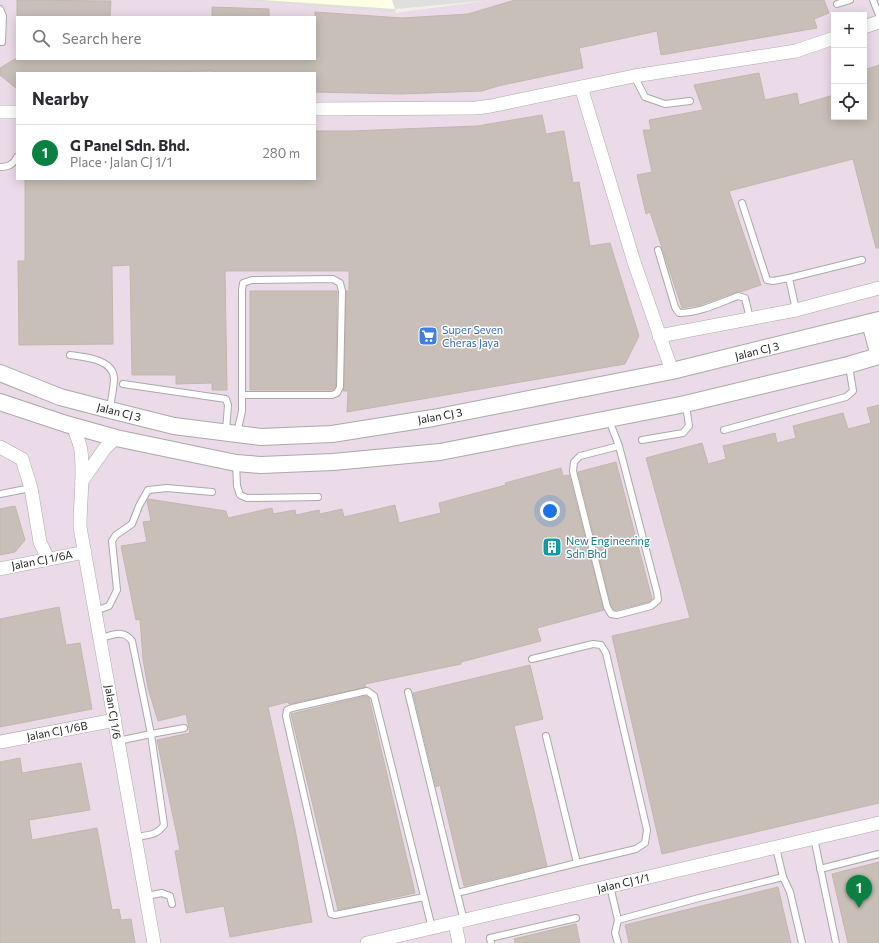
<!DOCTYPE html>
<html lang="en">
<head>
<meta charset="utf-8">
<style>
	:root { --surface:#fff; --page:#f2f2f3; --text:#2b2b33; --muted:#7c7c81; --line:#e1e1e2; --accent:#0b8043 }
	body { margin:0; font-family:Commissioner,sans-serif; background:var(--page); color:var(--text) }
	.controls { position:absolute; right:12px; top:12px; display:grid; overflow:hidden; border-radius:0px; box-shadow:0 2px 10px #0003 }
	.controls button { width:36px; height:36px; display:grid; place-items:center; padding:0; border:0; border-bottom:1px solid var(--line); background:var(--surface); color:var(--text); font:20px sans-serif }
	.you { position:absolute; left:550px; top:511px; width:14px; height:14px; margin:-10px; border:3px solid #fff; border-radius:50%; background:#1a73e8; box-shadow:0 0 0 6px #1a73e833 }
	.badge { display:grid; place-items:center; width:26px; height:26px; border-radius:50%; background:var(--accent); color:#fff; font-size:13px; font-weight:700 }
	.pin { position:absolute; translate:-50% -33px; filter:drop-shadow(0 1px 2px #0008) }
	.pin::after { content:''; position:absolute; top:21px; width:14px; height:12px; background:inherit; clip-path:polygon(0 0,100% 0,50% 100%) }
	.list { margin:0; padding:0; list-style:none }
	h2 { display:flex; justify-content:space-between; align-items:center; height:52px; margin:0; padding:0 16px; font-size:17px }
	h2 small { font-size:13px; font-weight:400; color:var(--muted) }
	.list li { display:grid; grid-template-columns:26px 1fr auto; gap:12px; align-items:center; box-sizing:border-box; height:56px; padding:0 16px; border-top:1px solid var(--line) }
	.list b { display:block; font-size:15px; white-space:nowrap }
	.list p { margin:0; font-size:13px; white-space:nowrap; color:var(--muted) }
	.list em { font-size:13px; font-style:normal; color:var(--muted) }
	.icon { flex:none; width:22px; height:22px; fill:none; stroke:currentColor; stroke-width:2; stroke-linecap:round; stroke-linejoin:round }
	.map { position:relative; flex:none; width:879px; height:943px; overflow:hidden }
	.search { position:absolute; background:var(--surface); box-shadow:0 2px 10px #0003; left:16px; top:16px; width:300px; height:44px; display:flex; align-items:center; gap:10px; box-sizing:border-box; padding:0 14px; border-radius:0px; color:var(--muted); font-size:15px }
	.panel { position:absolute; background:var(--surface); box-shadow:0 2px 10px #0003; left:16px; top:72px; width:300px; height:108px; border-radius:0px }
	.map>svg:first-child { display:block }
	.residential { fill:#e0dfdf }
	.industrial { fill:#ebdbe8; fill-rule:evenodd }
	.education { fill:#ffffe5 }
	.building { fill:#c7bfb8; stroke:#c4b6ab }
	.lines { fill:none; stroke-linecap:round; stroke-linejoin:round }
	.service-casing { stroke:#a9a9a9; stroke-width:8 }
	.minor-casing { stroke:#a9a9a9; stroke-width:14 }
	.tertiary-casing { stroke:#a9a9a9; stroke-width:18 }
	.service { stroke:#fff; stroke-width:6 }
	.minor { stroke:#fff; stroke-width:13 }
	.tertiary { stroke:#fff; stroke-width:16 }
	.labels { text-anchor:middle; stroke-width:3; stroke-linejoin:round; paint-order:stroke }
	.shop-label { font-size:11px; fill:#366cbe; stroke:#fff; text-anchor:start }
	.street-label { font-size:11px; fill:#222; stroke:#fff }
	.culture-label { font-size:11px; fill:#0d838f; stroke:#fff; text-anchor:start }
</style>
</head>
<body>
<div class="map">
<svg width="879" height="943" viewBox="0 0 879 943">
	<rect width="100%" height="100%" fill="#f2efe9"/>
	<polygon class="residential" points="231,0 492,0 396,9 395,13"/>
	<path class="industrial" d="M0,0H231L395,13L492,0H879V943H0ZM834,15H864V117H834ZM17,17H315V59H17ZM17,73H315V179H17Z"/>
	<polygon class="education" points="263,0 392,0 395,9"/>
	<g class="building">
		<polygon points="17,0 111,1 110,17 17,17"/>
		<polygon points="515,0 824,0 829,13 814,19 817,28 661,55 657,31 579,48 583,68 498,86 482,91 401,94 315,92 315,73 212,73 212,71 110,73 17,73 17,89 0,75 0,68 15,59 315,59 315,12 402,18 468,14"/>
		<polygon points="212,7 269,9 269,17 212,17"/>
		<polygon points="879,65 879,248 876,248 853,159 729,191 761,285 740,292 736,292 700,305 682,308 650,212 646,214 637,175 652,172 643,130 651,130 649,120 703,110 694,85 759,73 765,100 797,93 799,105 834,95 834,117 864,117 864,70"/>
		<polygon points="542,115 546,134 564,131 573,183 579,182 590,246 610,243 639,336 625,364 347,412 348,391 343,391 344,387 346,291 349,291 349,271 225,271 227,390 212,390 212,383 176,384 176,375 132,375 130,265 112,266 113,344 19,345 18,261 25,261 25,179 315,179 315,131 351,131 477,126"/>
		<polygon points="250,291 337,291 336,386 334,389 331,390 250,390"/>
		<polygon points="879,405 879,803 662,854 612,636 690,618 646,458 702,443 708,464 726,459 723,446 775,433 777,443 796,438 793,426 843,413 848,429 871,423 867,408"/>
		<polygon points="616,462 652,599 649,602 617,610 614,610 611,605 578,472"/>
		<polygon points="561,468 563,476 569,475 604,610 537,628 541,641 461,662 461,664 365,684 366,687 289,704 288,702 268,707 295,829 312,922 230,937 224,906 186,913 175,851 180,850 157,740 190,733 186,714 158,721 148,688 143,659 140,619 136,620 121,546 147,542 143,522 151,521 147,501 148,499 226,511 228,518 272,508 273,514 295,510 296,515 319,510 320,514 342,509 344,517 395,505 399,523 441,513 439,503 506,485 505,483"/>
		<polygon points="15,506 25,540 15,552 0,555 0,509"/>
		<polygon points="59,607 66,645 80,643 92,709 0,727 0,619"/>
		<polygon points="530,665 543,719 514,726 547,866 464,886 440,785 436,787 413,693"/>
		<polygon points="366,696 369,698 415,893 338,910 291,714"/>
		<polygon points="20,758 22,773 81,763 90,810 29,820 32,840 97,828 112,910 119,909 121,920 131,919 135,943 0,943 0,762"/>
		<polygon points="879,862 879,943 848,943 832,874"/>
		<polygon points="778,887 791,943 629,943 625,925"/>
		<polygon points="576,924 580,943 515,943 514,939"/>
	</g>
	<g class="lines">
		<g class="service-casing">
			<g id="service">
				<polyline points="873,0 879,15"/>
				<polyline points="837,4 850,0"/>
				<polyline points="0,9 3,16 2,42"/>
				<polyline points="634,76 645,97 665,104 690,101"/>
				<path d="M0,167C8,167 13,165 17,157"/>
				<polyline points="742,203 767,280 773,281 789,278"/>
				<path d="M658,250L675,307L679,313C699,313 719,303 738,296L745,298L750,319"/>
				<polyline points="796,310 789,278 862,260"/>
				<path d="M70,355C84,357 113,359 114,378C114,388 111,399 110,409"/>
				<polyline points="123,384 226,399 228,405 226,431"/>
				<polyline points="609,420 619,446 657,592 658,600 651,606 617,615 611,614 607,607 573,471 574,462 580,456 619,446"/>
				<polyline points="724,430 846,397 853,391 849,366"/>
				<polyline points="237,433 242,411 242,290 243,283 252,280 333,279 340,283 342,291 340,387 337,393 332,395 242,395"/>
				<polyline points="642,440 683,433 689,426 686,405"/>
				<polyline points="236,463 237,486 240,495 247,498 318,497"/>
				<polyline points="0,494 31,488"/>
				<polyline points="95,611 109,606 117,590 112,541 116,535 132,524 139,506 148,490 167,488 212,492"/>
				<path d="M100,638C114,635 123,629 132,641L151,734L118,741"/>
				<polyline points="532,659 593,644 601,645 606,653 647,830 645,843 636,849 577,863"/>
				<polyline points="408,692 457,893"/>
				<path d="M135,837C148,835 156,836 164,825L151,734L184,728"/>
				<polyline points="814,838 836,943"/>
				<polyline points="776,848 783,877 790,892 802,943"/>
				<polyline points="820,869 879,854"/>
				<polyline points="610,886 618,920 615,933 618,943"/>
				<polyline points="146,896 162,893 170,896 172,904"/>
				<polyline points="424,897 335,915 331,914 286,716 287,710 292,708 367,691 374,696 432,928"/>
				<polyline points="618,920 699,898 783,877"/>
				<polyline points="464,921 457,893 577,863 546,736"/>
				<polyline points="491,943 490,938 576,918"/>
			</g>
		</g>
		<g class="minor-casing">
			<g id="minor">
				<polyline points="864,27 879,22"/>
				<polyline points="581,87 634,262 672,371"/>
				<polyline points="315,109 476,108 491,106 634,76 796,51 834,38"/>
				<polyline points="0,112 17,112"/>
				<polyline points="659,336 796,310 879,288"/>
				<path d="M73,426C76,434 80,443 81,451C84,475 80,502 80,527L154,943"/>
				<polyline points="0,447 22,459 31,488 40,542 48,559"/>
				<polyline points="82,481 105,448 116,438"/>
				<polyline points="0,569 85,552"/>
				<polyline points="0,742 115,720"/>
				<polyline points="455,923 459,943"/>
				<polyline points="367,943 879,823"/>
			</g>
		</g>
		<g class="tertiary-casing">
			<g id="tertiary">
				<polyline points="0,373 60,397 110,410 174,426 261,437 332,434 433,418 672,371 879,320"/>
				<polyline points="0,402 66,424 116,438 236,463 261,465 333,462 440,452 685,404 848,365 879,356 870,323"/>
			</g>
		</g>
		<use href="#service" class="service"/>
		<use href="#minor" class="minor"/>
		<use href="#tertiary" class="tertiary"/>
	</g>
	<defs>
		<g id="supermarket-square" transform="scale(1)"><rect x="-9" y="-9" width="18" height="18" rx="4" fill="#3f7fe0" stroke="#fff"/><path d="M-6-5.5h2.5l.6 2H6L4.5 2H-2.5L-4.4-4H-6ZM-1.5 3.2a1.3 1.3 0 1 0 .1 0ZM3 3.2a1.3 1.3 0 1 0 .1 0Z" fill="#fff"/></g>
		<g id="building-square" transform="scale(1)"><rect x="-9" y="-9" width="18" height="18" rx="4" fill="#0f9aa8" stroke="#fff"/><path d="M-4-6H4V6H1V3H-1V6H-4ZM-2.5-4.3h1.7v1.8h-1.7ZM.8-4.3h1.7v1.8H.8ZM-2.5-1h1.7V.8h-1.7ZM.8-1h1.7V.8H.8Z" fill="#fff"/></g>
	</defs>
	<g fill-rule="evenodd">
		<use href="#supermarket-square" x="428" y="336"/>
		<use href="#building-square" x="552" y="547"/>
	</g>
	<g class="labels">
		<g class="shop-label">
			<text x="442" y="334">Super Seven<tspan x="442" dy="13">Cheras Jaya</tspan></text>
		</g>
		<g class="street-label">
			<text transform="translate(757 351) rotate(-14)" y="4">Jalan CJ 3</text>
			<text transform="translate(119 412) rotate(14)" y="4">Jalan CJ 3</text>
			<text transform="translate(440 416) rotate(-10)" y="4">Jalan CJ 3</text>
			<text transform="translate(42 560) rotate(-11)" y="4">Jalan CJ 1/6A</text>
			<text transform="translate(113 712) rotate(81)" y="4">Jalan CJ 1/6</text>
			<text transform="translate(57 731) rotate(-11)" y="4">Jalan CJ 1/6B</text>
			<text transform="translate(623 883) rotate(-13)" y="4">Jalan CJ 1/1</text>
		</g>
		<g class="culture-label">
			<text x="566" y="545">New Engineering<tspan x="566" dy="13">Sdn Bhd</tspan></text>
		</g>
	</g>
</svg>
<div class="controls">
<button>+</button>
<button>−</button>
<button><svg class="icon" aria-label="locate" viewBox="0 0 24 24"><circle cx="12" cy="12" r="6"/><path d="M12 2v4M12 18v4M2 12h4M18 12h4"/></svg></button>
</div>
<div class="you"></div>
<div class="pin badge" style="left:859px;top:908px">1</div>
<div class="search"><svg class="icon" aria-label="search" viewBox="0 0 24 24"><circle cx="10" cy="10" r="6"/><path d="M15 15l6 6"/></svg>Search here</div>
<section class="panel">
<h2>Nearby<small></small></h2>
<ul class="list">
<li><span class="badge">1</span><div><b>G Panel Sdn. Bhd.</b><p>Place · Jalan CJ 1/1</p></div><em>280 m</em></li>
</ul>
</section>
</div>
</body>
</html>
